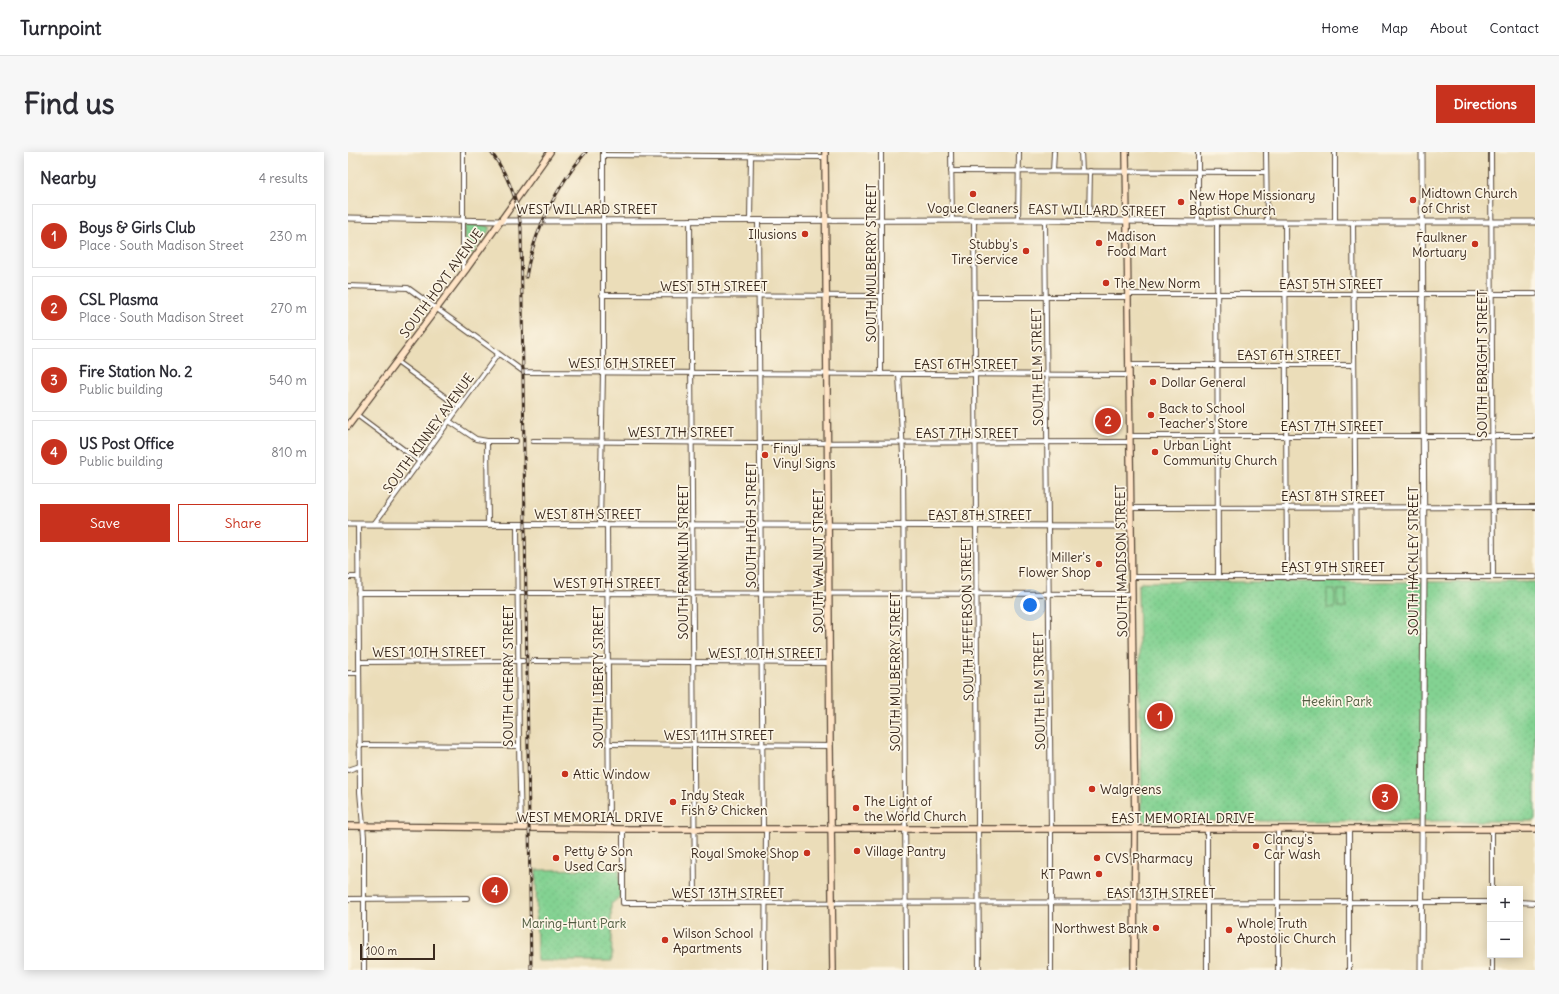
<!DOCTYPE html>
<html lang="en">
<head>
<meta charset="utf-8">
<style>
	:root { --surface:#fff; --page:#f7f7f7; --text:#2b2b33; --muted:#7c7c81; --line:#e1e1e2; --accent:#c8321e }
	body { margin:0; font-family:Delius,sans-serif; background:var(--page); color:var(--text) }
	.controls { position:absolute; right:12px; bottom:12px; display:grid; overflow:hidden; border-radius:0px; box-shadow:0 2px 10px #0003 }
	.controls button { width:36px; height:36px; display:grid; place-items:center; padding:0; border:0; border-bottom:1px solid var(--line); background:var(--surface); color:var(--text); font:20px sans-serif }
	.scale { position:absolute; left:12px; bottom:10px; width:75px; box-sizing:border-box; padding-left:4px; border:2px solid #3b2a1e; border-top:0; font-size:11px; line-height:14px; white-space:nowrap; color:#3b2a1e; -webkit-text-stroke:3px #fcf5e5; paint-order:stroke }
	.you { position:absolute; left:682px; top:453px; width:14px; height:14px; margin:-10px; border:3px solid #fff; border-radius:50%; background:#1a73e8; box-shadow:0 0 0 6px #1a73e833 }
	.badge { display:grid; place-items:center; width:26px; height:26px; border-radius:50%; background:var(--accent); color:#fff; font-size:13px; font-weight:700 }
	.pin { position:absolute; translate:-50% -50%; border:2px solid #fff; box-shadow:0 1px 4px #0006 }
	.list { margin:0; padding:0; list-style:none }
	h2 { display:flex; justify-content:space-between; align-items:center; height:52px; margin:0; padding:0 16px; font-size:17px }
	h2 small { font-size:13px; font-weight:400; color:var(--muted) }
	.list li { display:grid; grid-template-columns:26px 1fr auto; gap:12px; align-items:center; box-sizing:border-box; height:64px; margin:0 8px 8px; padding:0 8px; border:1px solid var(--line); border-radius:0px }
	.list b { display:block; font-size:15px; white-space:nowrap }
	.list p { margin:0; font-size:13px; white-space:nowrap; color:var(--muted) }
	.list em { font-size:13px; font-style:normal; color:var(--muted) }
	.actions { display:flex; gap:8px; padding:12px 16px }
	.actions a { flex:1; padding:9px 0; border:1px solid var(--accent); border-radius:0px; text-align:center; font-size:14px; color:var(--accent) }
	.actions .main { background:var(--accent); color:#fff }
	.map { position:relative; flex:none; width:1187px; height:818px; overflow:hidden; border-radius:0px }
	header { display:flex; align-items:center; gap:24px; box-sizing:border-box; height:56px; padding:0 20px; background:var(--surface); border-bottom:1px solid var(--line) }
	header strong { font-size:19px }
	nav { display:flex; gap:22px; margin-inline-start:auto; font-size:14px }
	.intro { display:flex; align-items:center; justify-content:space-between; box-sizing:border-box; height:96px; padding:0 24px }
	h1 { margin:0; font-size:28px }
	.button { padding:10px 18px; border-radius:0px; background:var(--accent); color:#fff; font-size:14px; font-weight:700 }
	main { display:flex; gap:24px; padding:0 24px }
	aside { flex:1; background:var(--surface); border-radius:0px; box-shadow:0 2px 10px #0003 }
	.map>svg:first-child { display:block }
	.green { fill:url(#green-dots); stroke:#5f7e58 }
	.pitch { fill:#83d292; stroke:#5f7e58 }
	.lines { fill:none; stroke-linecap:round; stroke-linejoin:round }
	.minor-casing { stroke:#554535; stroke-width:6 }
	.tertiary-casing { stroke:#554535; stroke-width:7 }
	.secondary-casing { stroke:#554535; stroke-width:8 }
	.minor { stroke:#fff; stroke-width:4 }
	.tertiary { stroke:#fff; stroke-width:5 }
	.secondary { stroke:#ffe4c6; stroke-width:5.5 }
	.rail-casing { stroke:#3b2a1e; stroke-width:3 }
	.rail { stroke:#fcf5e5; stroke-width:1.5; stroke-dasharray:4.5; stroke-linecap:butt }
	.poi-dot { fill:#c8321e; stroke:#fcf5e5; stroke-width:1.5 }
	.labels { text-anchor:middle; stroke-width:3.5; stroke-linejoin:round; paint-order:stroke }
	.poi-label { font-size:13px; fill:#3b2a1e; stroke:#fcf5e5; text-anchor:start }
	.street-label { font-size:13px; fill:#3b2a1e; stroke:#fcf5e5 }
	.park-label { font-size:13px; fill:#515c41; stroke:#fcf5e5 }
</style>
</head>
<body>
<header>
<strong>Turnpoint</strong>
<nav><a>Home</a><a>Map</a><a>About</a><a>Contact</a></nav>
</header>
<div class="intro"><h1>Find us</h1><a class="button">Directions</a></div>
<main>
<aside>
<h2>Nearby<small>4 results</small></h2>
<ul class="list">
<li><span class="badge">1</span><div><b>Boys &amp; Girls Club</b><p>Place · South Madison Street</p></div><em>230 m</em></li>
<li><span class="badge">2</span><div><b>CSL Plasma</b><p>Place · South Madison Street</p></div><em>270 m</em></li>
<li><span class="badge">3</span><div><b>Fire Station No. 2</b><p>Public building</p></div><em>540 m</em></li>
<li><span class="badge">4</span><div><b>US Post Office</b><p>Public building</p></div><em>810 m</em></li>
</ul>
<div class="actions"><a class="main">Save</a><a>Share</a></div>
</aside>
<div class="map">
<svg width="1187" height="818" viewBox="0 0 1187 818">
	<defs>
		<pattern id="green-dots" width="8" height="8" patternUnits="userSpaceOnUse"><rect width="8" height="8" fill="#83d292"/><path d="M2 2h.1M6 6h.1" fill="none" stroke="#72b47d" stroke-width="1.8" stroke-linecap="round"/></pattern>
	</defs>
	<rect width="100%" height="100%" fill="#fcf5e5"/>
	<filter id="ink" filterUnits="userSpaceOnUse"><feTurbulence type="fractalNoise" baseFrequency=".025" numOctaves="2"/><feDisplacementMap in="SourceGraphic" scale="8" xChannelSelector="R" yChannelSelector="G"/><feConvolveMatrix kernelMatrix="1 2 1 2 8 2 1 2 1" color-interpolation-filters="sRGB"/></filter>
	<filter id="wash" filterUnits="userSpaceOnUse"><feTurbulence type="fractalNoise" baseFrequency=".012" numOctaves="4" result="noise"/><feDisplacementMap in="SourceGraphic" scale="16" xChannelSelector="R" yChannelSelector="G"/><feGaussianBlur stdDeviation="0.9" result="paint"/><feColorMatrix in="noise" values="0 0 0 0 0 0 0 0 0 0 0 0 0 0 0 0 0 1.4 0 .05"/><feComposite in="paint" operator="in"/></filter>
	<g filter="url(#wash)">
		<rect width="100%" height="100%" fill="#ebddb9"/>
		<g class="green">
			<polygon points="119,73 137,73 143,76 124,102 120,102 117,98 117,74"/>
			<polygon points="793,430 1187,430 1187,669 796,669 794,666 790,434"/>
			<polygon points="271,717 272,745 263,752 264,809 189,809 188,718"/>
		</g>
		<g class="pitch">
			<rect x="979" y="438" width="8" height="18"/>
			<rect x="990" y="438" width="8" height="18"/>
		</g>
	</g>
	<g filter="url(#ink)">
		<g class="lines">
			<g class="minor-casing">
				<g id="minor">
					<polyline points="533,0 533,222"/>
					<polyline points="603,0 604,68"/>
					<polyline points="733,0 734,19"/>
					<polyline points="850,0 850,70"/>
					<polyline points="918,0 919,70"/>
					<polyline points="987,0 987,70"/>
					<polyline points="1143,0 1145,425"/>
					<polyline points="255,3 477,5"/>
					<polyline points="603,19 918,20"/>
					<polyline points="705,19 706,0"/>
					<polyline points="342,68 347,751"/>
					<polyline points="402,68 403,4"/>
					<polyline points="410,68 415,677"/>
					<polyline points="626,68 631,818"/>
					<polyline points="670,68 671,0"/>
					<polyline points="697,68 703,677 703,818"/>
					<polyline points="741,68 742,19"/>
					<polyline points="869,70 870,425"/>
					<polyline points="937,70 939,426"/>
					<polyline points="1005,70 1008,425"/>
					<polyline points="115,121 115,0"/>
					<polyline points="0,134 60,136 176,220 781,223"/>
					<polyline points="780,142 1187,142"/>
					<polyline points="254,143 533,144"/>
					<polyline points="626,145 780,145"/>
					<polyline points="49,210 111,255"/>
					<polyline points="780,213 1006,213"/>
					<polyline points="551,222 555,304 558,818"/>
					<polyline points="9,263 71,309"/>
					<polyline points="101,269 128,287 139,289 168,289"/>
					<polyline points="782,284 1187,284"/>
					<polyline points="139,289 140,372"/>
					<polyline points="185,289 409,291 782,290"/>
					<polyline points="783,356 1187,355"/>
					<polyline points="10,372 12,640 16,685 16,818"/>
					<polyline points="26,372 150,202"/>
					<polyline points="169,372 171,594 173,676"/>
					<polyline points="252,373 255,221 255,0"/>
					<polyline points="259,373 261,676"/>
					<polyline points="0,425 10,425"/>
					<polyline points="784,425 1187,425"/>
					<polyline points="10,441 175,441"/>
					<polyline points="181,441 784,442"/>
					<polyline points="185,509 481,511"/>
					<polyline points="11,510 175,509"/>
					<polyline points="0,521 10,521"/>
					<polyline points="260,592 482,594"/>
					<polyline points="11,593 171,594"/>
					<polyline points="0,618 12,614"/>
					<polyline points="275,677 275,751 1142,750"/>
					<polyline points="859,677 859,818"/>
					<polyline points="930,677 930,818"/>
					<polyline points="1144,737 1144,677"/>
					<polyline points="0,747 119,746"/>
					<polyline points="1172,750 1187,751"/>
					<polyline points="417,818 418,677"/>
					<polyline points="1001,818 1001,677"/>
					<polyline points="1144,818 1144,803"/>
				</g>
			</g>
			<g class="tertiary-casing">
				<g id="tertiary">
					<polyline points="0,66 152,69 697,68 850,70 1187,70"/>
					<polyline points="0,372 783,374"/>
					<polyline points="1073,818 1076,425 1074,0"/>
				</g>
			</g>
			<g class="secondary-casing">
				<g id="secondary">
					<polyline points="477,0 482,594 485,818"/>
					<polyline points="778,0 787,676 786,818"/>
					<polyline points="0,274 119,116 202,0"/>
					<polyline points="0,674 275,677 1187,677"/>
				</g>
			</g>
			<use href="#minor" class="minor"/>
			<use href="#tertiary" class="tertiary"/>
			<use href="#secondary" class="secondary"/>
			<g class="rail-casing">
				<g id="rail">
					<path d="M143,0C160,23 170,48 173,76L183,818"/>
					<path d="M178,125C185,81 209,33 238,0"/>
				</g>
			</g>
			<use href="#rail" class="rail"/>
		</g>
	</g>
	<g class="poi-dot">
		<circle cx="625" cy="42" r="4"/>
		<circle cx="1065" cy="48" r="4"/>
		<circle cx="833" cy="50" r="4"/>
		<circle cx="457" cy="82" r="4"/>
		<circle cx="751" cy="91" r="4"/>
		<circle cx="1127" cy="92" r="4"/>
		<circle cx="678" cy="99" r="4"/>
		<circle cx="758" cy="131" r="4"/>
		<circle cx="805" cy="230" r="4"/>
		<circle cx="803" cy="263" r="4"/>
		<circle cx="807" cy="300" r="4"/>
		<circle cx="417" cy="303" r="4"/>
		<circle cx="751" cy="412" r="4"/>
		<circle cx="217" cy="622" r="4"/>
		<circle cx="744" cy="637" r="4"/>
		<circle cx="325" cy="650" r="4"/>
		<circle cx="508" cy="656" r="4"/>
		<circle cx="908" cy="694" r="4"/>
		<circle cx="509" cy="699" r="4"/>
		<circle cx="459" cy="701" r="4"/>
		<circle cx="208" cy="706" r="4"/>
		<circle cx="749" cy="706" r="4"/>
		<circle cx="751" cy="722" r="4"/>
		<circle cx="808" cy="776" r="4"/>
		<circle cx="881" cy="778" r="4"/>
		<circle cx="317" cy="788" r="4"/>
	</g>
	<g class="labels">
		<g class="poi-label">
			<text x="1073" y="46">Midtown Church<tspan x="1073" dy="15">of Christ</tspan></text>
			<text x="841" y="48">New Hope Missionary<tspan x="841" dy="15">Baptist Church</tspan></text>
			<text x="625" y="61" text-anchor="middle">Vogue Cleaners</text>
			<text x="449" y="87" text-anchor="end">Illusions</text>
			<text x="759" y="89">Madison<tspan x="759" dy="15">Food Mart</tspan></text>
			<text x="1119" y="90" text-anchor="end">Faulkner<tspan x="1119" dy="15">Mortuary</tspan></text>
			<text x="670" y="97" text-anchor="end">Stubby's<tspan x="670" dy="15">Tire Service</tspan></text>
			<text x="766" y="136">The New Norm</text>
			<text x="813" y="235">Dollar General</text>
			<text x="811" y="261">Back to School<tspan x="811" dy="15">Teacher's Store</tspan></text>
			<text x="815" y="298">Urban Light<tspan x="815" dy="15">Community Church</tspan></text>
			<text x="425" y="301">Finyl<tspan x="425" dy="15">Vinyl Signs</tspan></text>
			<text x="743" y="410" text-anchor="end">Miller's<tspan x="743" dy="15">Flower Shop</tspan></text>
			<text x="225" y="627">Attic Window</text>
			<text x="752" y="642">Walgreens</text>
			<text x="333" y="648">Indy Steak<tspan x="333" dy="15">Fish &amp; Chicken</tspan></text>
			<text x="516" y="654">The Light of<tspan x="516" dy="15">the World Church</tspan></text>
			<text x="916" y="692">Clancy's<tspan x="916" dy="15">Car Wash</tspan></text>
			<text x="216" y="704">Petty &amp; Son<tspan x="216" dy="15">Used Cars</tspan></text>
			<text x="517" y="704">Village Pantry</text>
			<text x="451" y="706" text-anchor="end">Royal Smoke Shop</text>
			<text x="757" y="711">CVS Pharmacy</text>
			<text x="743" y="727" text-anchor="end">KT Pawn</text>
			<text x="889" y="776">Whole Truth<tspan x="889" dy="15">Apostolic Church</tspan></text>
			<text x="800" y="781" text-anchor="end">Northwest Bank</text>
			<text x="325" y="786">Wilson School<tspan x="325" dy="15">Apartments</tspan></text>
		</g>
		<g class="street-label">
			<text x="239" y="62">WEST WILLARD STREET</text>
			<text transform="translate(749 58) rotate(1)" y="5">EAST WILLARD STREET</text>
			<text transform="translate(523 111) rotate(-90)" y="5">SOUTH MULBERRY STREET</text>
			<text transform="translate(93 131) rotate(-54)" y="5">SOUTH HOYT AVENUE</text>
			<text x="983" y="137">EAST 5TH STREET</text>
			<text x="366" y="139">WEST 5TH STREET</text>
			<text x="941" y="208">EAST 6TH STREET</text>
			<text x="274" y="216">WEST 6TH STREET</text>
			<text x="618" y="217">EAST 6TH STREET</text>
			<text transform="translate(1134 212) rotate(-90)" y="5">SOUTH EBRIGHT STREET</text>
			<text transform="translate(689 215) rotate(-91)" y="5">SOUTH ELM STREET</text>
			<text x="984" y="279">EAST 7TH STREET</text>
			<text x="333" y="285">WEST 7TH STREET</text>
			<text transform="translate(80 281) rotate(-54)" y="5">SOUTH KINNEY AVENUE</text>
			<text x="619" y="286">EAST 7TH STREET</text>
			<text x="985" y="349">EAST 8TH STREET</text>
			<text x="240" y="367">WEST 8TH STREET</text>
			<text x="632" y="368">EAST 8TH STREET</text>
			<text transform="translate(403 373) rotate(-90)" y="5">SOUTH HIGH STREET</text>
			<text transform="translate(470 409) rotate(-90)" y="5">SOUTH WALNUT STREET</text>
			<text transform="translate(773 409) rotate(-91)" y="5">SOUTH MADISON STREET</text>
			<text transform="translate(1065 409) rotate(-90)" y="5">SOUTH HACKLEY STREET</text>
			<text transform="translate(335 410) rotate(-90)" y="5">SOUTH FRANKLIN STREET</text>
			<text x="985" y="420">EAST 9TH STREET</text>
			<text x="259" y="436">WEST 9TH STREET</text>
			<text transform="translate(619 467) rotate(-91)" y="5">SOUTH JEFFERSON STREET</text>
			<text x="81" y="505">WEST 10TH STREET</text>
			<text x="417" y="506">WEST 10TH STREET</text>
			<text transform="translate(547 520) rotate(-90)" y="5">SOUTH MULBERRY STREET</text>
			<text transform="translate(160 524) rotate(-90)" y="5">SOUTH CHERRY STREET</text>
			<text transform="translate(250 525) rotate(-90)" y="5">SOUTH LIBERTY STREET</text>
			<text transform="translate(691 539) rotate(-91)" y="5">SOUTH ELM STREET</text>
			<text x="371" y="588">WEST 11TH STREET</text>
			<text x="242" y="670">WEST MEMORIAL DRIVE</text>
			<text x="835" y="671">EAST MEMORIAL DRIVE</text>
			<text x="380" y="746">WEST 13TH STREET</text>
			<text x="813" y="746">EAST 13TH STREET</text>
		</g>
		<g class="park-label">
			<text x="989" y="554">Heekin Park</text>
			<text x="226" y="776">Maring-Hunt Park</text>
		</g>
	</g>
</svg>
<div class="controls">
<button>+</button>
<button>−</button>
</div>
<div class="scale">100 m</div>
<div class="you"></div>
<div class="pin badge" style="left:812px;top:564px">1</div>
<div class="pin badge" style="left:760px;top:269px">2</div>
<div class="pin badge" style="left:1037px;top:645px">3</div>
<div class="pin badge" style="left:147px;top:738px">4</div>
</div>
</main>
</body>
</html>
